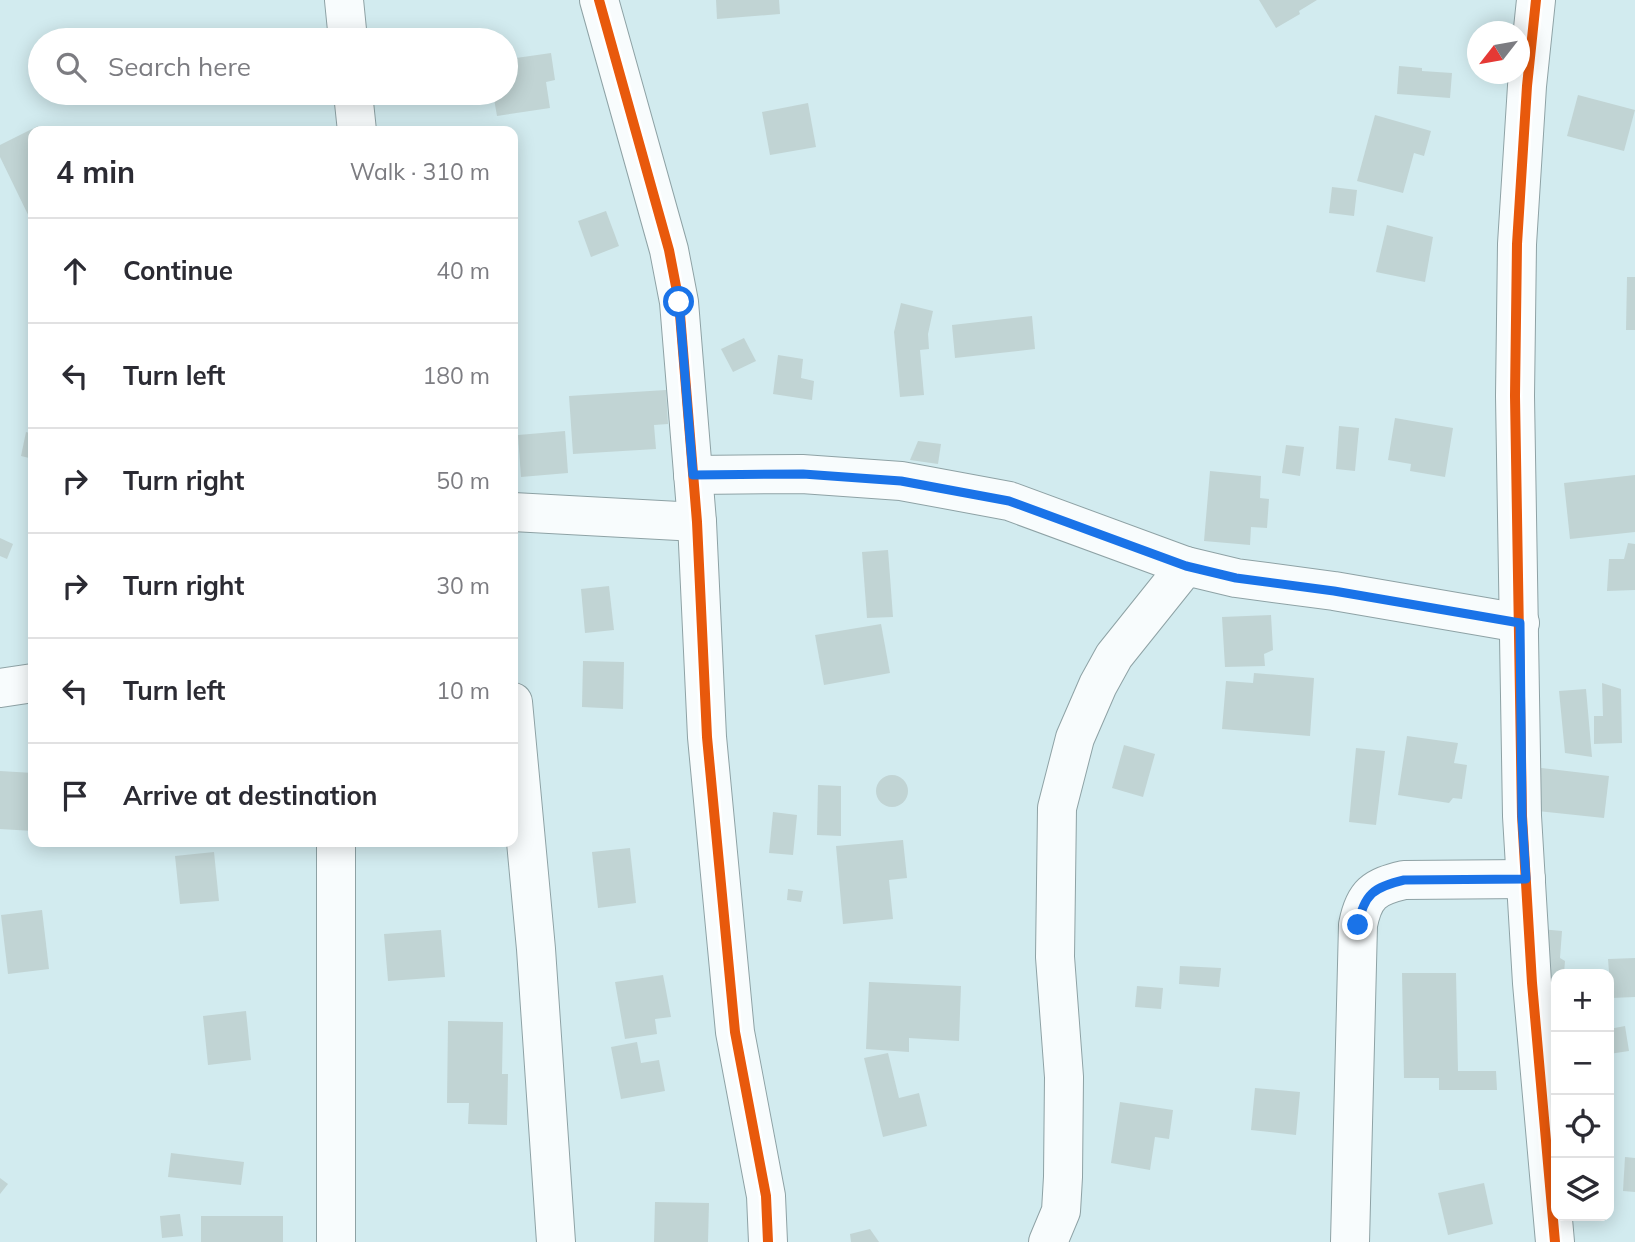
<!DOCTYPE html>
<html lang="en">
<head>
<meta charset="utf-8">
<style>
	:root { --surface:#fff; --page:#f7f7f7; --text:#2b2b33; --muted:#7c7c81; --line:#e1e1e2 }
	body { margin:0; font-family:Mulish,sans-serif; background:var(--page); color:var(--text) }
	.controls { position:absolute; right:21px; bottom:21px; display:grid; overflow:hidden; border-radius:14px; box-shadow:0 4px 18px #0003 }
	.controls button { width:63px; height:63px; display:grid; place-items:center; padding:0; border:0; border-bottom:2px solid var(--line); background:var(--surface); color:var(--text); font:35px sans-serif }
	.compass { position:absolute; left:1467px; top:21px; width:63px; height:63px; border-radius:50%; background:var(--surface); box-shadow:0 4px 18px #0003; rotate:239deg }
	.stop { position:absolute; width:21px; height:21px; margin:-16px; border:5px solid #1a73e8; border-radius:50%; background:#fff }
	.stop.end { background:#1a73e8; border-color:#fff; box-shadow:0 2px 7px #0008 }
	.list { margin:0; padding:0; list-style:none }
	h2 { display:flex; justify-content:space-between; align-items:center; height:91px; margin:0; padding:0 28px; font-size:30px }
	h2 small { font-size:23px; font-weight:400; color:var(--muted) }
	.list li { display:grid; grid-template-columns:46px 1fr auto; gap:21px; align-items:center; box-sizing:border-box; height:105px; padding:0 28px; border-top:2px solid var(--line) }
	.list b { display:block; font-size:26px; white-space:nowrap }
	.list em { font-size:23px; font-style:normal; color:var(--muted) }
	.icon { flex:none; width:38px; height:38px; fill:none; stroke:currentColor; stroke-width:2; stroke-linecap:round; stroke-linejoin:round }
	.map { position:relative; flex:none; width:1635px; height:1242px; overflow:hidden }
	.search { position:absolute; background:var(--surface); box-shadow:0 4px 18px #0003; left:28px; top:28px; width:490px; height:77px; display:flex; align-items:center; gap:18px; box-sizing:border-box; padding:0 24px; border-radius:38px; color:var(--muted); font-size:26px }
	.panel { position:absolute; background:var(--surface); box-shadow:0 4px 18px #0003; left:28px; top:126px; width:490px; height:721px; border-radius:14px }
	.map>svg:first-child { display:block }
	.building { fill:#c1d4d4 }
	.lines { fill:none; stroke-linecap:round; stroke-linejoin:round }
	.minor-casing { stroke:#8ea2a5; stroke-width:40 }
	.minor { stroke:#f8fcfd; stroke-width:38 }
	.cycleway-casing { stroke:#fff; stroke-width:15 }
	.cycleway { stroke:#e8590c; stroke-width:10 }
	.route { stroke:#1a73e8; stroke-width:9 }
</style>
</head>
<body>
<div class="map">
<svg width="1635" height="1242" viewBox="0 0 1635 1242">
	<rect width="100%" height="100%" fill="#d2ebef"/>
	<g class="building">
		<polygon points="716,0 779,0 780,14 717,19"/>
		<polygon points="1259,0 1317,0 1299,11 1300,14 1276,28"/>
		<polygon points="515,50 516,58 551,53 555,80 546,82 550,108 497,116 493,93 506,93 506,51"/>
		<polygon points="1399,66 1422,68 1422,71 1452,73 1450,98 1397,94"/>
		<polygon points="1578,95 1635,110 1624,151 1567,136"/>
		<polygon points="808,103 816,147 770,155 762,112"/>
		<polygon points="1375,115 1431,131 1424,156 1414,153 1403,193 1357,181"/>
		<polygon points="38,126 40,131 33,131 33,225 0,157 0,145"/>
		<polygon points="1332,187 1357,190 1354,216 1329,213"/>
		<polygon points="606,211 619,246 591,257 578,221"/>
		<polygon points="1387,225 1433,237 1425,282 1376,272"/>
		<polygon points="1627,277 1635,277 1635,330 1626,330"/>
		<polygon points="901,303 933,311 928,334 929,349 920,350 924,395 900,397 894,332"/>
		<polygon points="1032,316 1035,349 955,358 952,325"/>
		<polygon points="744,338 756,361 733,372 721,349"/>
		<polygon points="778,355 803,359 801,378 814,381 812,400 773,394"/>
		<polygon points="666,390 668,424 654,425 656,449 573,454 569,396"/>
		<polygon points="1395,418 1453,428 1445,477 1410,471 1411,464 1388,460"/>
		<polygon points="1339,426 1359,428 1355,471 1336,469"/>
		<polygon points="565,431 568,473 521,477 518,435"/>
		<polygon points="26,432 33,434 33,459 21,456"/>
		<polygon points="918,441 941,444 938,464 910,460"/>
		<polygon points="1286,445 1304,447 1300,476 1282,473"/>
		<polygon points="1210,471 1261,476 1260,498 1269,499 1267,528 1251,527 1250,545 1204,541"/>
		<polygon points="1635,475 1635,532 1570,539 1564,483"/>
		<polygon points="0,538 13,544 7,559 0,556"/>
		<polygon points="1628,543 1635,544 1635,590 1607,591 1609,559 1624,559"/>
		<polygon points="888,550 893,617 867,618 862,552"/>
		<polygon points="609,586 614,630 585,633 581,589"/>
		<polygon points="1271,615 1273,650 1264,654 1265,666 1225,667 1222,617"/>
		<polygon points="881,624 890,673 824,685 815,635"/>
		<polygon points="583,661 624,662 623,709 582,707"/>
		<polygon points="1254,673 1314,678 1310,736 1222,729 1226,681 1253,683"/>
		<polygon points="1602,683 1621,689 1622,743 1594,744 1594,716 1603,716"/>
		<polygon points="1586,689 1592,757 1565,753 1559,691"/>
		<polygon points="1407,736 1458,743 1454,763 1467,765 1462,799 1453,798 1449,803 1398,795"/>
		<polygon points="1124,745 1155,754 1143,797 1112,788"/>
		<polygon points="1356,748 1385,751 1376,825 1349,822"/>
		<polygon points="1533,767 1609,776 1604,818 1528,810"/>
		<polygon points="0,771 33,773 33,831 0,829"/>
		<circle cx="892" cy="791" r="16"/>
		<polygon points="818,785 841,786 841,836 817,835"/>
		<polygon points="773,812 797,815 793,855 769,853"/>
		<polygon points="903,840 907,878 889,880 893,919 843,924 836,846"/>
		<polygon points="630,848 636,903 598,908 592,852"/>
		<polygon points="214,852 219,901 180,904 175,856"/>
		<polygon points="788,889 803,891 801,902 787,900"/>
		<polygon points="42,910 49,969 8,974 1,915"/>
		<polygon points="1540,929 1562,931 1560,958 1565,961 1564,974 1556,974 1556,978 1535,976"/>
		<polygon points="441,930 445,977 388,981 384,934"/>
		<polygon points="1635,958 1635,997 1611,998 1608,959"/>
		<polygon points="1180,966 1221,968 1219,987 1179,984"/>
		<polygon points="1402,973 1456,973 1458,1071 1496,1071 1497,1090 1439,1090 1439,1078 1404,1078"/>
		<polygon points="663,975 671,1017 655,1019 657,1034 625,1039 615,982"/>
		<polygon points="869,982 961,986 959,1041 909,1038 909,1052 866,1049"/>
		<polygon points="1137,986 1163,988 1161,1009 1135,1007"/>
		<polygon points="246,1011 251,1060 208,1065 203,1016"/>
		<polygon points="448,1021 503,1022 502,1074 508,1074 507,1125 468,1124 469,1103 447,1103"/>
		<polygon points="1625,1026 1629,1051 1609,1054 1609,1029"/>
		<polygon points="637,1042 641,1063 659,1060 665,1091 621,1099 611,1047"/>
		<polygon points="888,1053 899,1098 919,1093 927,1126 883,1137 864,1058"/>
		<polygon points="1255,1088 1300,1092 1296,1135 1251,1130"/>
		<polygon points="1120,1102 1173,1110 1169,1139 1155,1137 1150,1170 1111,1163"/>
		<polygon points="171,1153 244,1162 241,1185 168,1177"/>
		<polygon points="1625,1157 1635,1158 1635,1192 1623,1191"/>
		<polygon points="0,1178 8,1184 0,1194"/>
		<polygon points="1484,1183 1493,1224 1448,1235 1438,1193"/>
		<polygon points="655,1202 709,1203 708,1242 654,1242"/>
		<polygon points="180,1214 183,1236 162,1238 160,1216"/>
		<rect x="201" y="1216" width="82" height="26"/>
		<polygon points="870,1229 879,1242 851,1242 850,1234"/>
	</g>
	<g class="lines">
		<g class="minor-casing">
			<g id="minor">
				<polyline points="344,0 348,40"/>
				<polyline points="599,0 669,250 679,302 697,522 707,737 735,1032 766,1196 768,1242"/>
				<polyline points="1536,0 1527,86 1517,244 1515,396 1522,816 1532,983 1555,1242"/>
				<polyline points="353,93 357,131"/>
				<polyline points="693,475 802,474 901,481 1009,501 1186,566"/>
				<polyline points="513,512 697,522"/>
				<polyline points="0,688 33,683"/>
				<polyline points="513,702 536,949 556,1242"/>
				<polyline points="336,1242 336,842"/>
				<polyline points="1048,1242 1061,1211 1063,1177 1064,1077 1055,957 1057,808 1075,738 1098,685 1114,656 1186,566 1236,578 1334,591 1520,623"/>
				<path d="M1350,1242L1358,925C1364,894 1374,887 1404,880L1526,879"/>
			</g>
		</g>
		<use href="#minor" class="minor"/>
		<g class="cycleway-casing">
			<g id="cycleway">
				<polyline points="599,0 669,250 679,302 697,522 707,737 735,1032 766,1196 768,1242"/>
				<polyline points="1536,0 1527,86 1517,244 1515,396 1522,816 1532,983 1555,1242"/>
			</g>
		</g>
		<use href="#cycleway" class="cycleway"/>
	</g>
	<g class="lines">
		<path class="route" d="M679,302L693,475L803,474L901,481L1009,501L1186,566L1236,578L1334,591L1520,623L1522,816L1526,879L1404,880C1374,887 1364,894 1358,925"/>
	</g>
</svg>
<div class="controls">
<button>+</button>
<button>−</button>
<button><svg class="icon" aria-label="locate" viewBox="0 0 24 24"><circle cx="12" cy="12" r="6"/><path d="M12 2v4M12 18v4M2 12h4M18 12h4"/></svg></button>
<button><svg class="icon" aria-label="layers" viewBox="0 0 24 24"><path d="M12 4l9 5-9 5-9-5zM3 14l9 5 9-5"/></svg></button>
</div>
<svg class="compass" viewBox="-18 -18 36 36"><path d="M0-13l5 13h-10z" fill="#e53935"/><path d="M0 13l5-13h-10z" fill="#7c7c81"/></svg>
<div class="stop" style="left:679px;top:302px"></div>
<div class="stop end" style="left:1358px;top:925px"></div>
<div class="search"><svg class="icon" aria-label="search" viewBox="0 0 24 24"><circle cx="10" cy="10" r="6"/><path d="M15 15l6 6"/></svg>Search here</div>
<section class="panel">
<h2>4 min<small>Walk · 310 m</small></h2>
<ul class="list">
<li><svg class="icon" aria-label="ahead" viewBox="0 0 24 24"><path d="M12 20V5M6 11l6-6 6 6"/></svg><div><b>Continue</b></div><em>40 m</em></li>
<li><svg class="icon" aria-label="left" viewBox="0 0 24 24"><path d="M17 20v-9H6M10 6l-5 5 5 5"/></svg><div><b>Turn left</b></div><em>180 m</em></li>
<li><svg class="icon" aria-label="right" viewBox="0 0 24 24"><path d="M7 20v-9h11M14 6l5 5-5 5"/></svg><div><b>Turn right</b></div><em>50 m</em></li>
<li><svg class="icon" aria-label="right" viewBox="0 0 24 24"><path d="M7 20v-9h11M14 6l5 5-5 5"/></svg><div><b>Turn right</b></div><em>30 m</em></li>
<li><svg class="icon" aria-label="left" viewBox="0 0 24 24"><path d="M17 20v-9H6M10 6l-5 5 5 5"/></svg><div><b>Turn left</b></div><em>10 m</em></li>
<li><svg class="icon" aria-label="arrive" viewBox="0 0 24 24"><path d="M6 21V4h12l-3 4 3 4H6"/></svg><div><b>Arrive at destination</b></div></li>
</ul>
</section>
</div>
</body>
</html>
